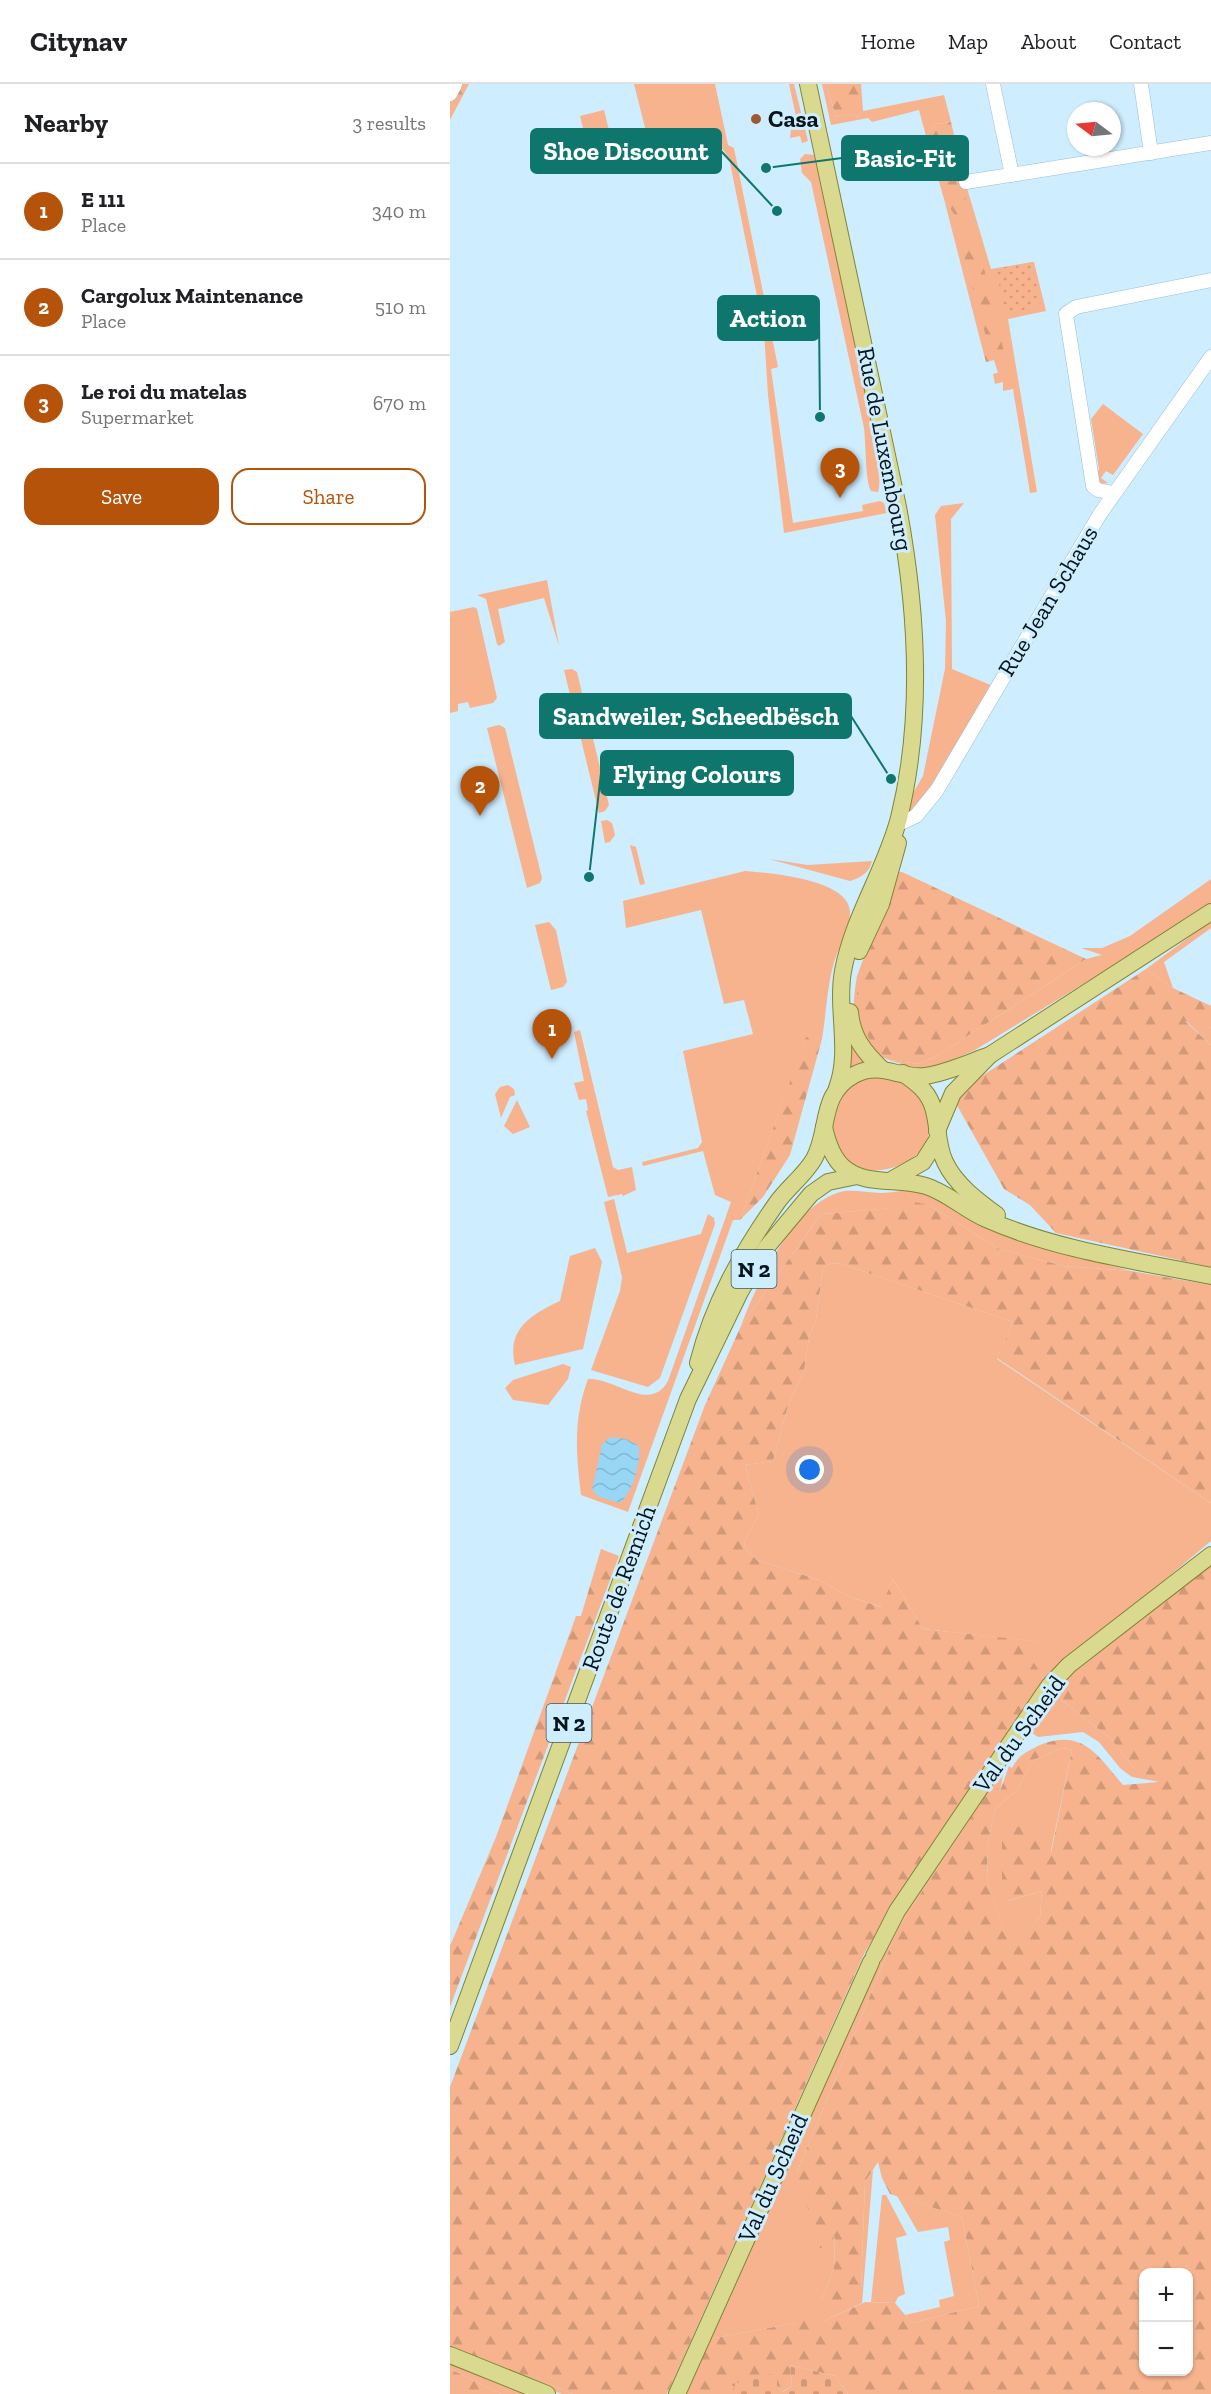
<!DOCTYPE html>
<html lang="en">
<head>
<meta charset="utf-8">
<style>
	:root { --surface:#fff; --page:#f6f6f6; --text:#202124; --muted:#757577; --line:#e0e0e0; --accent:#b45309 }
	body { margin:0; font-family:"Zilla Slab",serif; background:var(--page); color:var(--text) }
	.controls { position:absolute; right:18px; bottom:18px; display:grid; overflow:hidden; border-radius:12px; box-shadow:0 2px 4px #0004 }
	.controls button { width:54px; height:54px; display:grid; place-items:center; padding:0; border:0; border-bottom:2px solid var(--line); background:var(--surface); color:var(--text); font:30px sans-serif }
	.compass { position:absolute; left:617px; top:18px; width:54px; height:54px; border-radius:50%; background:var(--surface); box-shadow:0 2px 4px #0004; rotate:286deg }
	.you { position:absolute; left:360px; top:1386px; width:21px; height:21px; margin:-15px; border:4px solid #fff; border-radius:50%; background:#1a73e8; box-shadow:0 0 0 9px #1a73e833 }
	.badge { display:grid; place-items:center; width:39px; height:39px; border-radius:50%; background:var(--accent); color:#fff; font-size:20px; font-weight:700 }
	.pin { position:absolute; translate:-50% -50px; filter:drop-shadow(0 2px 3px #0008) }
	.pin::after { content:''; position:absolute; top:32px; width:21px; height:18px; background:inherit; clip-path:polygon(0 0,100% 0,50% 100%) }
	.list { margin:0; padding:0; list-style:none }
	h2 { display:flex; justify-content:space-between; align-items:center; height:78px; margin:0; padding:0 24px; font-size:26px }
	h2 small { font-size:20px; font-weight:400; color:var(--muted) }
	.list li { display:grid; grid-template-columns:39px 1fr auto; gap:18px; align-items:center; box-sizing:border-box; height:96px; padding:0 24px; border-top:2px solid var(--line) }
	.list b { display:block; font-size:22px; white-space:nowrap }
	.list p { margin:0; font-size:20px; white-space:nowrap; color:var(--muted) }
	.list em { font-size:20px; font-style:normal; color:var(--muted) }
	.actions { display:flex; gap:12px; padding:18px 24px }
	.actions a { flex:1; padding:14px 0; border:2px solid var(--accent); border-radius:18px; text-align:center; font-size:21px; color:var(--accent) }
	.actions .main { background:var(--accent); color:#fff }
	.map { position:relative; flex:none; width:761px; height:2310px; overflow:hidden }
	header { display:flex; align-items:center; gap:36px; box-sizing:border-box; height:84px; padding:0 30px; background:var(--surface); border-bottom:2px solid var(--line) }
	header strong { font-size:28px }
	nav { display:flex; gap:33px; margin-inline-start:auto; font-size:21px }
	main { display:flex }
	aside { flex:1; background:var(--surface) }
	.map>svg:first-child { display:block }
	.green { fill:#f7b38d }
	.forest { fill:url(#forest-firs); fill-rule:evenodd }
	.cemetery { fill:url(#cemetery-stones) }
	.park { fill:url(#park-dots) }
	.water { fill:url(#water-waves) }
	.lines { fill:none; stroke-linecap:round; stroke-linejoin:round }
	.minor-casing { stroke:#98bfd2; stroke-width:15 }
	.major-casing { stroke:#7f8536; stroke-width:18 }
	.minor { stroke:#fff; stroke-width:14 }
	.major { stroke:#d9da8f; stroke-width:16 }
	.poi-dot { fill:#9f592e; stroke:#ceedfe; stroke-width:2 }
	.labels { text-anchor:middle; stroke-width:6; stroke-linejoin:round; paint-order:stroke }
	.shield { fill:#ceedfe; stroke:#435660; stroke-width:1.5 }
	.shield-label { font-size:22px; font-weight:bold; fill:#07151c }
	.poi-label { font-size:24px; font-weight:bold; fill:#07151c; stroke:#ceedfe; text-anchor:start }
	.street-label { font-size:24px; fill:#07151c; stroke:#ceedfe }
	.leader { fill:none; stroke:#0f766e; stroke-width:2 }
	.callout-dot { fill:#0f766e; stroke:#ceedfe; stroke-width:2 }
	.callout { fill:#0f766e; stroke:#0f766e; stroke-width:2 }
	.callout-label { font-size:26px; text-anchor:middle; font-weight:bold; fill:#fff }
</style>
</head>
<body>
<header>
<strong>Citynav</strong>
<nav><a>Home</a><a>Map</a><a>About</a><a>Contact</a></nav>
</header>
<main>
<aside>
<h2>Nearby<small>3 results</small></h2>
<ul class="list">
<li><span class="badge">1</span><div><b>E 111</b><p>Place</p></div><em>340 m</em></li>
<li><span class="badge">2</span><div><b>Cargolux Maintenance</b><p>Place</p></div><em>510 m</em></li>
<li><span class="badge">3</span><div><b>Le roi du matelas</b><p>Supermarket</p></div><em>670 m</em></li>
</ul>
<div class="actions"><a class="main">Save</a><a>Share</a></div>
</aside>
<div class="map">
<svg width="761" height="2310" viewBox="0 0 761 2310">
	<defs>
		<pattern id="forest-firs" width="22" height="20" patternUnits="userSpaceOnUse" patternTransform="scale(1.5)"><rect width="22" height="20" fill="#f7b38d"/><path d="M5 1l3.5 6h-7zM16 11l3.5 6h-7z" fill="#d29979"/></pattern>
		<pattern id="cemetery-stones" width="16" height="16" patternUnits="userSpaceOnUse" patternTransform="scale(1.5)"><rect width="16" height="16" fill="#f7b38d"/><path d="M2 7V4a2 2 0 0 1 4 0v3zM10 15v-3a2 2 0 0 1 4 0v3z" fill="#d29979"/></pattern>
		<pattern id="park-dots" width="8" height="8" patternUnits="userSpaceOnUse" patternTransform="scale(1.5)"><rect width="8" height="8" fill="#f7b38d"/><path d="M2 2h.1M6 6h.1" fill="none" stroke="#d29979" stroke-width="1.8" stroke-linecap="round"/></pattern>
		<pattern id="water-waves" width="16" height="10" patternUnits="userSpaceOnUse" patternTransform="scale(1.5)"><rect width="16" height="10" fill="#98d6f6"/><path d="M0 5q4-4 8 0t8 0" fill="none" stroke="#82b7d2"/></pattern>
	</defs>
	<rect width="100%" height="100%" fill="#ceedfe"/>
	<g class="green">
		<polygon points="184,0 265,0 278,61 284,64 328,283 321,285 343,439 413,427 412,421 430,417 434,419 437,429 334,449 318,311 314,247 279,74 271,63 204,79"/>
		<polygon points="339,0 344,0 358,57 352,59 350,52 340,54 342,38 347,37"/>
		<polygon points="372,0 376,0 386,33 402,30 408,33 413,27 494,11 501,38 485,40 476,52 469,26 422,38 418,34 381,41"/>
		<polygon points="154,26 166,75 142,80 130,32"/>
		<path d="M355,70L364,71L425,352C423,370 433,390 428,408L421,407C415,397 416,359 414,344L361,98L352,89L350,75Z"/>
		<polygon points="514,94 541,185 584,178 596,227 558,235 587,408 580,409 563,305 553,307 553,298 545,300 543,290 554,287 514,172 539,260 533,267 494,115 505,132"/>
		<polygon points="653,320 693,350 663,391 656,387 651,394 658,399 649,400 646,390 649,385 641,335"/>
		<polygon points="514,419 501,435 502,585 543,602 497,683 464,728 455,723 473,692 495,585 496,537 485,431 491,422"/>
		<polygon points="97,496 109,562 94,514 48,525 55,558 49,562 47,560 36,515 27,511"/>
		<polygon points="24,523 27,525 47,614 43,619 20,624 18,618 8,620 8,627 0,629 0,528"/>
		<polygon points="122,585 127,588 159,721 155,727 149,729 114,586"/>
		<polygon points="49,641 55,644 92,794 90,799 77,804 37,644"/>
		<polygon points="157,736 162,739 165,751 160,758 155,759 151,737"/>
		<polygon points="180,761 186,763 195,800 190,801"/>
		<path d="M319,775L358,781L422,777C419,789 412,793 400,797Z"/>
		<path d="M295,787C318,789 401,795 400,829C400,843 387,867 383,882C377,905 376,931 372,955L356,954L290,1136H283L178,1428L131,1411C126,1368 123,1336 138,1295C165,1293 200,1330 218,1297L281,1118L265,1111L253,1067L193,1082L192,1078L248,1064L252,1058L233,967L303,950L294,916L274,920L251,826L176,844L173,817Z"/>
		<path d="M761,795V822L525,966C508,973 487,986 468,984C461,984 452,980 445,978C401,964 400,932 407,892V918L441,976L468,980L485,973L636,875L652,871L631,864H652L680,852Z"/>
		<polygon points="761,837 761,844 714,878 723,904 696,885"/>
		<polygon points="99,838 106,846 117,898 113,903 101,906 85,841"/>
		<polygon points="734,935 761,944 761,961"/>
		<polygon points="130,946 163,1083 168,1086 182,1083 186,1106 173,1112 172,1110 158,1113 136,1027 138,1026 136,1015 129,1016 124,999 134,997 124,948"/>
		<polygon points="398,952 416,978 400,983"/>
		<path d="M421,993C462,992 484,1020 477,1060C457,1085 428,1092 397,1082L380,1047L386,1018L395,1007L407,998Z"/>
		<polygon points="58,1001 64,1005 65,1011 60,1013 51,1034 45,1010 50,1003"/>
		<polygon points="67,1016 80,1043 63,1050 54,1042"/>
		<path d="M464,1105L476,1108L560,1154L681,1187L614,1182L549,1165L479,1121L371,1130L291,1242C306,1201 346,1115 395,1107C406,1106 420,1109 431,1109C442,1109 453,1106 464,1105Z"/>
		<polygon points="164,1115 177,1169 251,1150 258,1130 264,1134 265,1140 210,1294 198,1303 141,1286 170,1207 172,1193 154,1118"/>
		<path d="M145,1164L152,1178L133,1265L65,1281C56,1245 82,1230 110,1217L120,1172Z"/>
		<polygon points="381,1179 392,1180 563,1238 547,1275 761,1419 761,1457 595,1596 578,1571 592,1558 473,1545 443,1495 432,1523 400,1513 369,1496 307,1476 295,1464 294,1457 309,1431 295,1381 323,1377 338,1322 354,1287 359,1253 366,1236 373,1184"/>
		<polygon points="113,1280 121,1283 118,1295 98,1321 63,1316 55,1304 63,1296"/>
		<polygon points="626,1581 604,1610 661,1655 683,1683 710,1698 682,1693 670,1684 649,1658 633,1648 588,1653 582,1649 581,1643 602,1604"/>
		<polygon points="613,1664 622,1666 600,1771 558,1817 592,1807 590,1833 561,1866 538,1799 537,1763 545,1725 568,1705 583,1676"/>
		<polygon points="555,1679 550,1708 543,1700 448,1844 347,2088 385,2150 384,2184 371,2217 411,2206 415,2098 423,2086 412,2219 374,2237 345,2239 259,2255 433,1864"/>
		<polygon points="432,2111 436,2111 457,2151 446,2154 455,2210 448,2213 445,2219 421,2218"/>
		<polygon points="447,2112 512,2133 529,2222 462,2239 455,2231 490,2223 489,2216 504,2212 494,2158 500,2156 498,2143 468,2148"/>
		<polygon points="0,2262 123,2310 112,2310 0,2266"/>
		<polygon points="0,2278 82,2310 51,2310 0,2285"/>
	</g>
	<g class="forest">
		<polygon points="0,0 19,0 0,36"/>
		<polygon points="376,0 411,0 413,27 408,33 402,30 386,33"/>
		<polygon points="501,38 514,94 516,126 505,132 494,115 476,52 485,40"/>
		<polygon points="518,161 530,168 556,276 554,287 548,289 544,276 536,278 533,267 538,260 514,172"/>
		<polygon points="446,788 452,788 636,875 485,973 468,980 441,976 422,964 407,918 407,892"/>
		<polygon points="696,885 723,904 761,922 761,944 735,937 761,961 761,1183 606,1149 580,1121 554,1105 504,1016 512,1005"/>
		<polygon points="356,953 372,955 340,1071 313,1113 290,1136"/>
		<polygon points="451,1115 479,1121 549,1165 614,1182 681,1187 761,1201 761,1419 547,1274 563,1238 392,1180 381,1179 373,1184 366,1236 359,1253 354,1287 338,1322 323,1377 295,1381 309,1431 294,1457 295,1464 307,1476 369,1496 400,1513 431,1523 443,1495 473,1545 593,1558 579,1571 595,1596 442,1823 415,1868 217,2310 123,2310 0,2262 0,2003 255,1321 291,1242 371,1130 441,1124"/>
		<polygon points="151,1465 169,1472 0,1923 0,1862 46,1753 126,1532 131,1532"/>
		<path d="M761,1481V2310H398L385,2292L340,2281L342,2302L332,2308L283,2300L287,2310H233L259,2255L345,2239L351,2225L374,2237L415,2218L445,2219L462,2239L529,2222L512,2133L440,2110L432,2094L428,2078L415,2098L411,2206L398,2221L371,2217L384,2184L385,2152L376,2165L370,2164L347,2088L448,1844L543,1700L550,1707L559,1682L562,1684C568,1671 578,1667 590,1661C633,1644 648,1672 673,1701L709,1698L683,1683L661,1655L604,1610L626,1581ZM613,1664L622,1666L601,1769L593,1737L552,1746V1797L557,1817L592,1807L590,1833L561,1865L538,1799L537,1763L545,1725L568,1705L583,1676ZM694,2188H738V2288H694Z"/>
		<polygon points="0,2285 51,2310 0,2310"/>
	</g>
	<polygon class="cemetery" points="340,2281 385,2292 398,2310 287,2310 282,2300 324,2289 333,2308 342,2302"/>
	<polygon class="park" points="582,178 591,223 555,229 546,185"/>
	<path class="water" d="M161,1353L176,1355L189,1362C191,1378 183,1408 170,1419L149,1413L142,1406L152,1360Z"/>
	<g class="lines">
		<g class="minor-casing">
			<g id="minor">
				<polyline points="543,0 562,91"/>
				<polyline points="691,0 701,69"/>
				<polyline points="0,10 5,0"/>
				<polyline points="516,98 761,59"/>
				<polyline points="663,409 648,406 643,402 616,230 626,223 761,196"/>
				<polyline points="448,735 453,738 466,732 487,706 650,430 761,273"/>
			</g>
		</g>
		<g class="major-casing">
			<g id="major">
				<path d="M358,0L448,423C467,524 474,633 449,734C435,787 403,833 393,887C386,926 401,967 387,1004"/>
				<polyline points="409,867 431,820 448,759"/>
				<path d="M400,928C402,953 414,968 432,985"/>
				<path d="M453,989C460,995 469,1000 474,1007C491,1026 484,1056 495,1078C505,1100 528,1117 547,1131"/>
				<path d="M374,1043C377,1057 382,1073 393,1083C415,1103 448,1093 476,1102C498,1109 515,1126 536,1135C606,1166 686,1177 761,1192"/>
				<polyline points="487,1047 503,1009 540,971 761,828"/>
				<polyline points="443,1095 473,1078 487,1056"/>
				<path d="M248,1279C263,1220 291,1170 326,1120C337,1104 354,1092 364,1075C380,1046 369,1010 404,991C431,977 449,995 475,992C497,989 520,978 540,971"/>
				<polyline points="424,1872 447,1827 599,1602 619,1581 761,1471"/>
				<polyline points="0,1962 238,1315 290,1208 316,1164 361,1110 378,1098 407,1092"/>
				<polyline points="0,2271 97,2310"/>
				<polyline points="227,2310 421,1878"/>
			</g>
		</g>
		<use href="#minor" class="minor"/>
		<use href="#major" class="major"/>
	</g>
	<circle class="poi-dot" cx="306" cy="35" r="6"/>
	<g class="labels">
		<g class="shield">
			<rect x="281.5" y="1166" width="45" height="38" rx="4.5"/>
			<rect x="96.5" y="1620" width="45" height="38" rx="4.5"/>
		</g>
		<g class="shield-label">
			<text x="304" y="1193">N 2</text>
			<text x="119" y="1647">N 2</text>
		</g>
		<g class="poi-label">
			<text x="318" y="43">Casa</text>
		</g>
		<g class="street-label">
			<text transform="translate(435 365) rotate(79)" y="8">Rue de Luxembourg</text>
			<text transform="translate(598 517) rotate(-59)" y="8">Rue Jean Schaus</text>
			<text transform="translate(169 1504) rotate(-70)" y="8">Route de Remich</text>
			<text transform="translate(569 1650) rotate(-54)" y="8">Val du Scheid</text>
			<text transform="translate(323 2094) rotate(-66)" y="8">Val du Scheid</text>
		</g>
	</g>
	<path class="leader" d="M327 127L271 67M316 84L392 74M370 333L369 234M441 695L401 632M139 793L151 689"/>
	<g class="callout-dot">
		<circle cx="327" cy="127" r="6"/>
		<circle cx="316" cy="84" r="6"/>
		<circle cx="370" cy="333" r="6"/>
		<circle cx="441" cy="695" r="6"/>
		<circle cx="139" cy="793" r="6"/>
	</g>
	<g class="callout">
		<rect x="81" y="45" width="190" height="44" rx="6"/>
		<rect x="392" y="52" width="126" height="44" rx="6"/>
		<rect x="268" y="212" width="101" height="44" rx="6"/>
		<rect x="90" y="610" width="311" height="44" rx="6"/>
		<rect x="151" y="667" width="192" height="44" rx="6"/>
	</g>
	<g class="callout-label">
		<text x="176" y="76">Shoe Discount</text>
		<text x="455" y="83">Basic-Fit</text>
		<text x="318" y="243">Action</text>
		<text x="246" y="641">Sandweiler, Scheedbësch</text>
		<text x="247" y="699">Flying Colours</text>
	</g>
</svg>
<div class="controls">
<button>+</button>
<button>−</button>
</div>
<svg class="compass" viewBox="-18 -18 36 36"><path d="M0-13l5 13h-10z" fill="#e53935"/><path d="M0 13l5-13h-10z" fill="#757577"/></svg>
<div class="you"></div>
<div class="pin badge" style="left:102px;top:975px">1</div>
<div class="pin badge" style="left:30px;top:732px">2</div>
<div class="pin badge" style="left:390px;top:414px">3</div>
</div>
</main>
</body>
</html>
